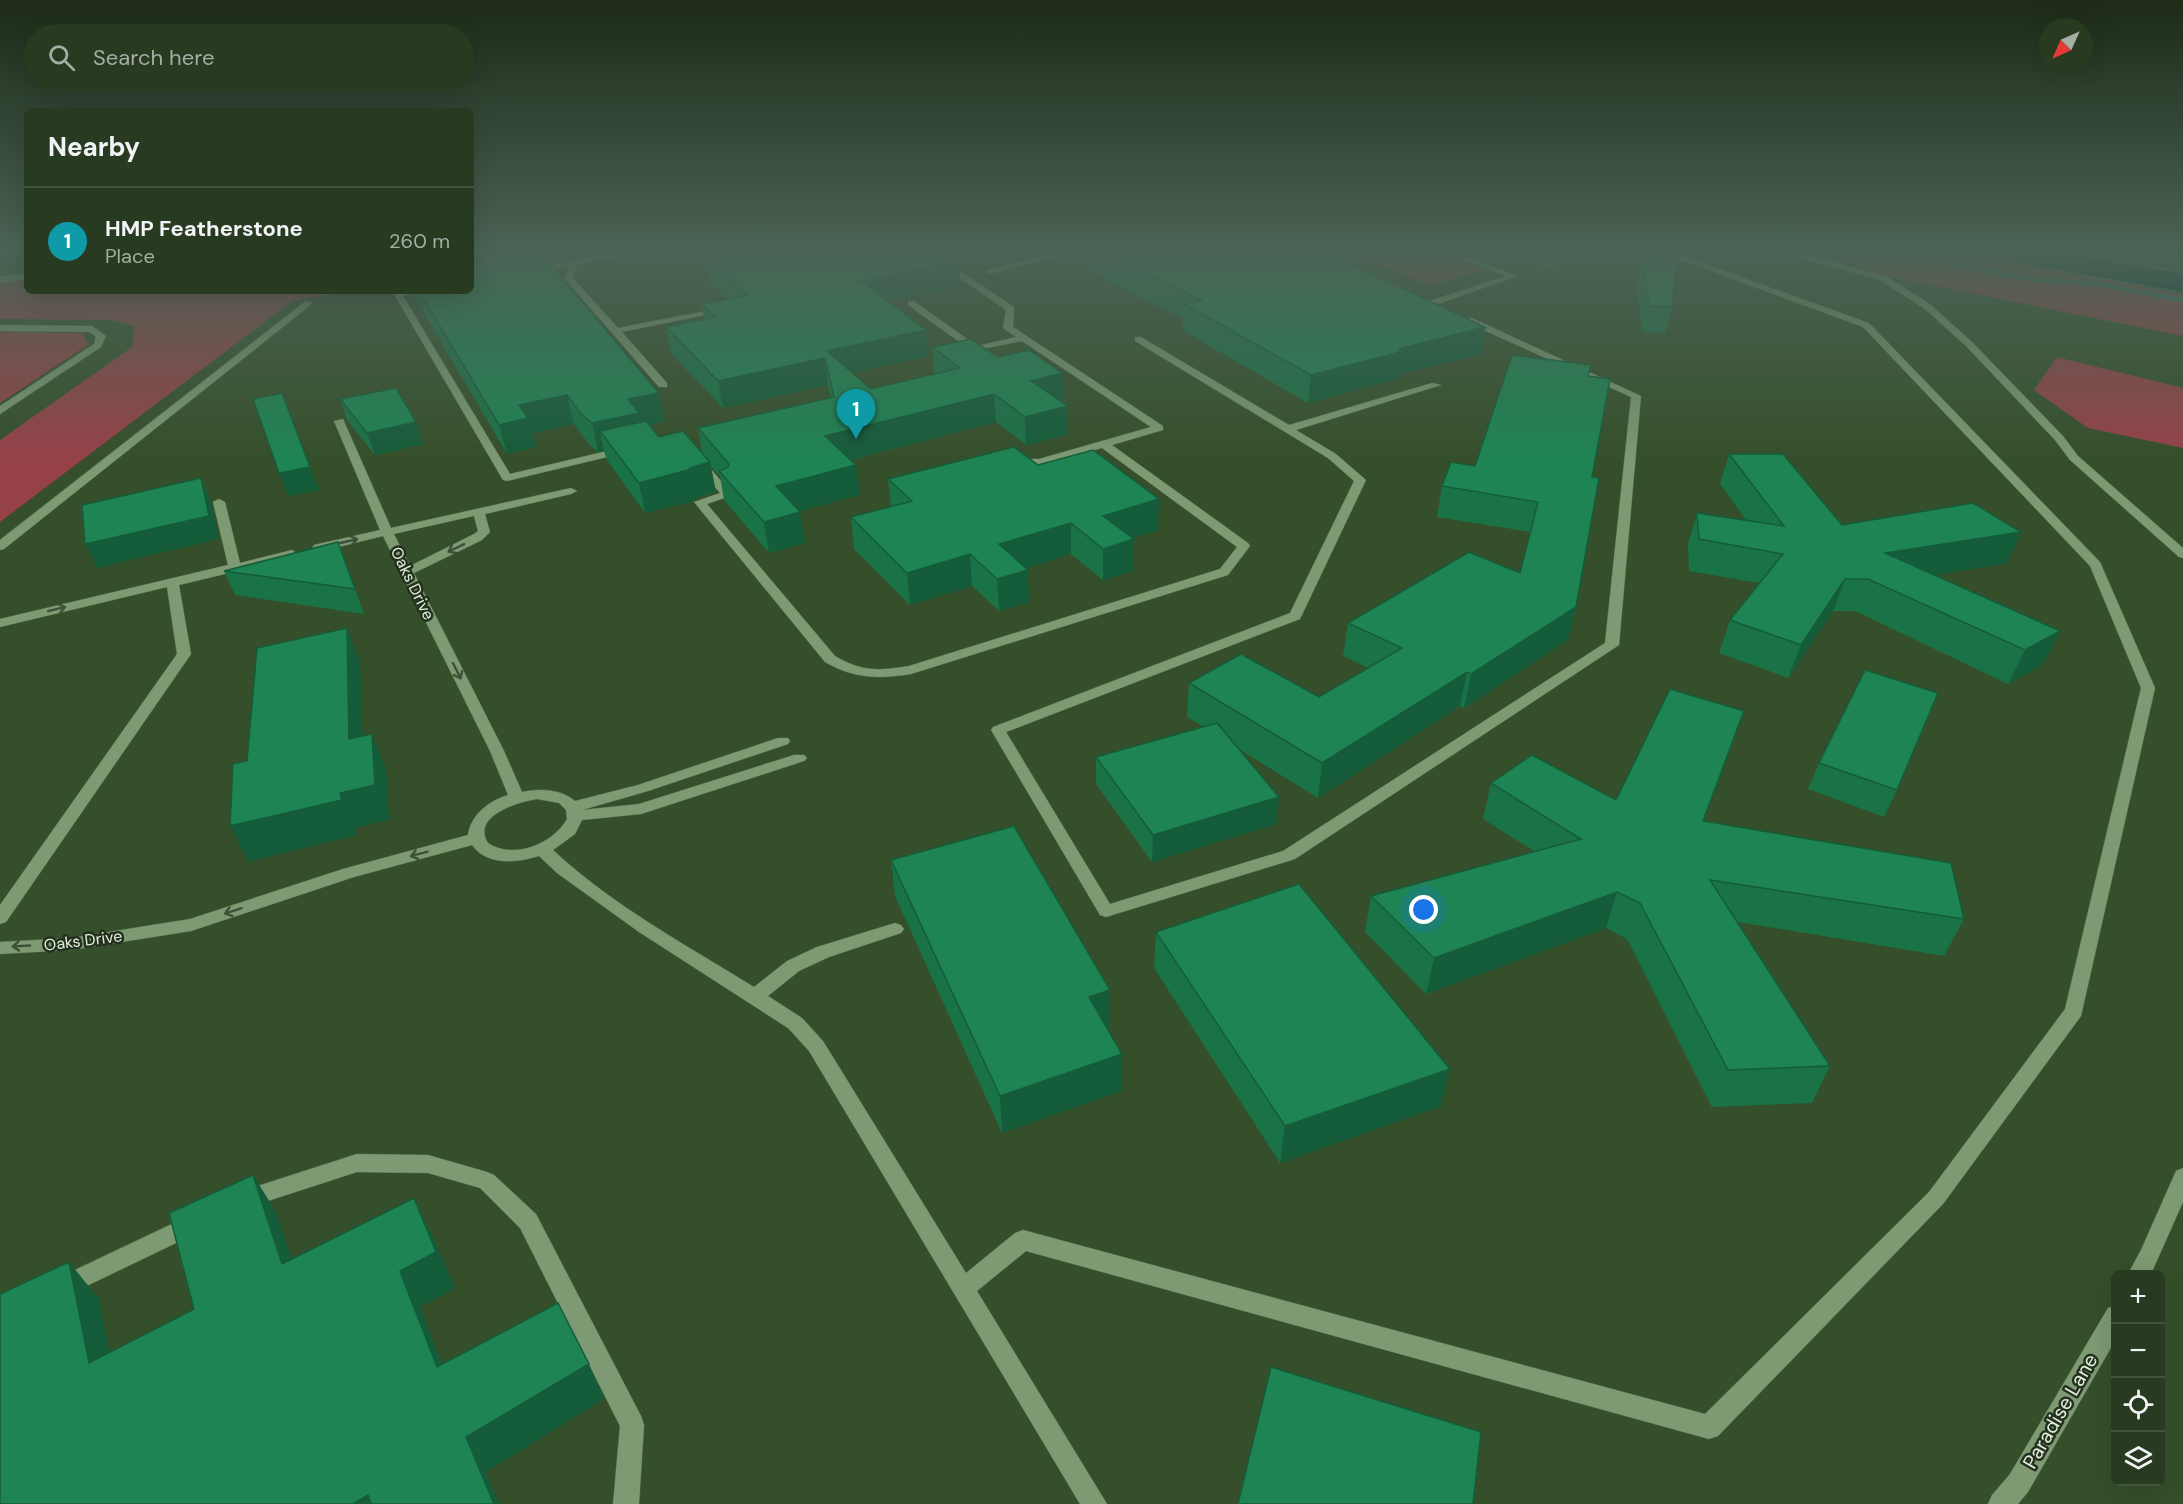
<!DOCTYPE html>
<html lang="en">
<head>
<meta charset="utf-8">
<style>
	:root { --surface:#283b20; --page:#304229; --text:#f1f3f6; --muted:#a5ada5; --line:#44553e; --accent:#dd99f4 }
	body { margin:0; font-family:"DM Sans",sans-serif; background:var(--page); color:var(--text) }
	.controls { position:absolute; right:18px; bottom:18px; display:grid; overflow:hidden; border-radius:9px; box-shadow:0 6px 24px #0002 }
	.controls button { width:54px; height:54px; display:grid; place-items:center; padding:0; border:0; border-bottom:2px solid var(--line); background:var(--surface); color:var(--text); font:30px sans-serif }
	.compass { position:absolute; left:2039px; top:18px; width:54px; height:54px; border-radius:50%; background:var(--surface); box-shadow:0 6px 24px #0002; rotate:225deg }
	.you { position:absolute; left:1424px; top:910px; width:21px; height:21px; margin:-15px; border:4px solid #fff; border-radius:50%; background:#1a73e8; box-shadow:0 0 0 9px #1a73e833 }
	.badge { display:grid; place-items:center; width:39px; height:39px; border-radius:50%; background:var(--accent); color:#fff; font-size:20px; font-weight:700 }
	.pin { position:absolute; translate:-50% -50px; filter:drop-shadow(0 2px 3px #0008) }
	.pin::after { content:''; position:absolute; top:32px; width:21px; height:18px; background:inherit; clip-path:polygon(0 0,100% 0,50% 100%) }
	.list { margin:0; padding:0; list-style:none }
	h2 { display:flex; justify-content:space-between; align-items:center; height:78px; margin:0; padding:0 24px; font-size:26px }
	h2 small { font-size:20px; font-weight:400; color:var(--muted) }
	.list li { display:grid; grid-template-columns:39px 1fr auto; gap:18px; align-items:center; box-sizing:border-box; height:108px; padding:0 24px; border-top:2px solid var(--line) }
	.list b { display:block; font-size:22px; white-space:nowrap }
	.list p { margin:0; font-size:20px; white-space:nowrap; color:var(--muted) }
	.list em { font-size:20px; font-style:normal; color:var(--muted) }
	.icon { flex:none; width:33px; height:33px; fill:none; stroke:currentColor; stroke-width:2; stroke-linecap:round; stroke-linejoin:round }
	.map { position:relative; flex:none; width:2183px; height:1504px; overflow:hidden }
	.search { position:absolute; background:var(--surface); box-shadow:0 6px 24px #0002; left:24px; top:24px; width:450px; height:66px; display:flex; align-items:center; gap:15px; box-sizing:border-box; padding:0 21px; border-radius:33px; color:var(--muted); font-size:22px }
	.panel { position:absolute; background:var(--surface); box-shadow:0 6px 24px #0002; left:24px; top:108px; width:450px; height:186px; border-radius:9px }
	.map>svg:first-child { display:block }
	.green { fill:#964148 }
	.water { fill:#013031; stroke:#446a64; stroke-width:1.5 }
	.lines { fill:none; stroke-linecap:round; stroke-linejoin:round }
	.stream { stroke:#446a64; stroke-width:5 }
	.minor-casing { stroke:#566c4d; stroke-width:1 }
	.minor { fill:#7d9a72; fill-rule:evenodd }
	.wall { fill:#1a7247 }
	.shaded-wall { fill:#155c3a }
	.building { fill:#1e8453; stroke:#155c3a; stroke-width:1.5 }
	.oneway { stroke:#3f5039 }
	.labels { text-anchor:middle; stroke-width:5; stroke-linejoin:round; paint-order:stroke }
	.street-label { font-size:16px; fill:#e0f0da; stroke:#253120 }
	.near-street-label { font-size:20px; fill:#e0f0da; stroke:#253120 }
</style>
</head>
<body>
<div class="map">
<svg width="2183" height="1504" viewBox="0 0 2183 1504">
	<rect width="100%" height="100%" fill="#354f2a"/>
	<g class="green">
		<polygon points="1344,251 1436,251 1485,270 1430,285"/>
		<polygon points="1834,251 1965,251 2183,295 2183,336 1867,272"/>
		<polygon points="27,279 27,291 349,291 292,301 0,522 0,440 132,347 135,326 111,320 0,319 0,283"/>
		<polygon points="0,332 81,333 89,344 0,403"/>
		<polygon points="2057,357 2183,388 2183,448 2088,428 2034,390"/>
	</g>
	<polygon class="water" points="2017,251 2061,251 2183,273 2183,293 2011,262"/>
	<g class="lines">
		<polyline class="stream" points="1947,264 2038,280 2099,284 2183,300"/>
		<g class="minor-casing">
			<g id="minor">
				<polygon points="625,251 644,251 578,264 572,277 618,328 721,308 725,311 622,332 667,383 667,387 659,387 565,279 569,266 533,273 529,270"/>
				<path d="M920,251H930L1014,307L1013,327L1163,426V430L1112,445L1248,543L1250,546L1228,575L911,674C879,679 854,679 825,662L694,502L720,493L697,466V462H705L733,495L707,504L835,656C862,672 879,671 909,666L1220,569L1237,547L1102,448L1039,465L1010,463V459H1039L1151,427L1022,341L972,351L908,305V301H914L977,346L1016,337L1003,328L1006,310Z"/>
				<polygon points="1062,251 1077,251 989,274 985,271"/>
				<polygon points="1439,251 1451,251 1518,276 1435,305 1429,305 1429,301 1506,276"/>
				<path d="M1657,251H1669L1869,323L2100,562L2155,688L2081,1016L1943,1204L1718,1436L1709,1439L1026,1251L977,1291L1107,1504H1080L809,1051L788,1028L639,932L557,873L539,856C517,863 487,866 472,845L354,877L191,931L71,950L0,954V942L71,938L190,919L343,869L468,835C471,814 489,801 508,795L490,751L383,536L318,552L312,548L314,545L380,530L334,421L343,419L391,528L571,488L577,491L571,494L485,514L490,532L482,540L414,573L504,751L522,792C540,788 561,789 575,801L638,785L778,738H788L790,741L788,744L648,791L582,810L639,804L794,755H804L807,758L804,761L641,814L582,820L575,834L553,850C612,905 686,945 754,987L787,961L817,947L895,923L901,925L904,929L901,933L829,957L799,971L768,996L802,1018L823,1041L966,1273L1015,1233L1023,1230L1705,1414L1929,1192L2065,1009L2141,688L2090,566L1863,327ZM474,516L478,531L474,534L410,566L394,534ZM537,799L559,803L566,810L567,819C553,844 513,860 488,843C471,816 518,802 537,799Z"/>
				<polygon points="1777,251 1791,251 1886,276 1931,305 1972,342 2063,436 2078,456 2183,548 2183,558 2179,557 2070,460 2055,440 1966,346 1925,309 1880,280"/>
				<polygon points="27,273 27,279 0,283 0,277"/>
				<polygon points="400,291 419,291 403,296 510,474 624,447 629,450 628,452 507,481 503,480 394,294"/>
				<polygon points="306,301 313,303 4,549 0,550 0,540"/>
				<polygon points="1466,318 1472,318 1641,396 1619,645 1295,859 1106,917 1100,915 991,730 993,727 1290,613 1354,481 1328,458 1135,341 1135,337 1141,337 1289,425 1432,383 1441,385 1296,430 1336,454 1366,480 1300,619 1006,732 1110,904 1283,851 1605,643 1631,397 1466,322"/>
				<polygon points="0,325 92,326 106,336 101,347 0,414 0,406 94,344 96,337 90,332 0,331"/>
				<polygon points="219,499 225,502 240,563 292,550 298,554 296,557 179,585 191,654 6,922 0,924 0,905 177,654 167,587 0,627 0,619 228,565 213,502"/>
				<polygon points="357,1154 428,1155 487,1172 494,1175 536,1214 641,1416 644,1425 639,1504 613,1504 620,1426 520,1228 480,1188 428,1173 357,1172 246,1208 239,1206 235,1199 239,1192"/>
				<polygon points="2183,1168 2183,1202 2151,1274 2128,1274 2141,1250 2176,1171"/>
				<polygon points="191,1215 199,1218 202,1225 199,1232 72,1293 64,1296 56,1293 53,1286 56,1279"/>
				<polygon points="2116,1306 2116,1339 2028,1492 2018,1504 1988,1504 1992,1495 2010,1474 2108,1308"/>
			</g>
		</g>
		<use href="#minor" class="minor"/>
	</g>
	<g class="wall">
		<polygon points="712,251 943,251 961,286 887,301 928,356 853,373 871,389 934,374 932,347 998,357 1062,373 1063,401 1061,401 1068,406 1068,434 1026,445 996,422 850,460 860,495 799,511 805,543 769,553 724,500 720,476 711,467 716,492 695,498 694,501 645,513 607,460 604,451 598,452 588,443 574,424 532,433 536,447 507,454 415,298 413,291 471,291 659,393 664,421 649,425 659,437 702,453 698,428 831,397 828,385 723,408 671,353 666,327 704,319 702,304 727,299 710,283 705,259 713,258"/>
		<polygon points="1093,251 1351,251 1350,264 1485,327 1481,354 1400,374 1400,378 1308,403 1182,330 1183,318 1093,274"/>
		<polygon points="1476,251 1586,251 1586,253 1555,270"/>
		<polygon points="1642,256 1672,307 1665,333 1642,332 1636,281"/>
		<polygon points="1588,376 1592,477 1568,640 1464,708 1460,706 1318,798 1239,749 1276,824 1152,862 1096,784 1096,757 1204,727 1187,717 1189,683 1319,697 1368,668 1343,656 1348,623 1520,573 1530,532 1437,517 1442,486 1475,466"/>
		<polygon points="340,399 416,422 423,444 375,455 347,420"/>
		<polygon points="1729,454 1842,525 2021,532 2007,563 1934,575 2060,631 2043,664 2008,684 1855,611 1833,611 1788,678 1719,653 1730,620 1759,583 1689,571 1688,544 1697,513 1746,520 1720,484"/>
		<polygon points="1038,465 1158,530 1132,538 1134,539 1133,571 1103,580 1071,554 1026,568 1029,602 999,611 972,586 910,605 854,549 851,517 891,507 888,479"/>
		<polygon points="338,542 364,614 235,595 224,571"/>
		<polygon points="1819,763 1897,790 1884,817 1808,789"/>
		<polygon points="1491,783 1616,800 1704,821 1964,919 1944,956 1738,922 1830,1066 1812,1103 1712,1107 1627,939 1606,928 1426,994 1365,932 1371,896 1534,851 1483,819"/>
		<polygon points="891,860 1109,1027 1107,1028 1122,1054 1121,1091 1002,1133 895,896"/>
		<polygon points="1156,932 1441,1106 1280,1163 1154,968"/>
	</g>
	<g class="shaded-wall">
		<polygon points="1329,251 1351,251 1349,269 1324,252"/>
		<polygon points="1559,251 1586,251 1586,253 1555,270"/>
		<polygon points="959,261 961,286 863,306 861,281"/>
		<polygon points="1485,327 1481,354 1400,374 1400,378 1308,403 1311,375 1399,349"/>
		<polygon points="926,330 928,356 830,378 827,351"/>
		<polygon points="825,358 828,385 723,408 718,381"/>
		<polygon points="1062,373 1063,401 1032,408 1031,381"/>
		<polygon points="659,393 664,421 642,426 600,431 604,451 598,452 592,423 628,399"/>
		<polygon points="994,394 996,422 829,465 825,436"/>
		<polygon points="567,395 574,424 532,433 536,447 507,454 499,425 519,405"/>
		<polygon points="1068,406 1068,434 1026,445 1025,417"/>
		<polygon points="416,422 423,444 375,455 367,433"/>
		<polygon points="710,462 716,492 695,498 694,501 645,513 639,483"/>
		<polygon points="856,465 860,495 781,516 776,486"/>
		<polygon points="310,467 319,490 288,496 279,473"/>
		<polygon points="201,478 211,501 219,539 97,568 85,544"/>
		<polygon points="1159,499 1158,530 1103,547 1103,516"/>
		<polygon points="800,512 805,543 769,553 764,522"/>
		<polygon points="1071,523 1071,554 1001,576 999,544"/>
		<polygon points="2021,532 2007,563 1879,584 1885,553"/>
		<polygon points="1134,539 1133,571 1103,580 1103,549"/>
		<polygon points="970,554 972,586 910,605 907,573"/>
		<polygon points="1028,570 1029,602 999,611 997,579"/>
		<polygon points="1845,579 1833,611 1788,678 1801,645"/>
		<polygon points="1576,607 1568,640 1464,708 1471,674"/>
		<polygon points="347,628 360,662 364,774 349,739"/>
		<polygon points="2060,631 2043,664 2008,684 2025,650"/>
		<polygon points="1467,672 1460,706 1318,798 1322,763"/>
		<polygon points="372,734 386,769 389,820 355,828 357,835 248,862 230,826"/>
		<polygon points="1279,797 1276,824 1152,862 1153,835"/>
		<polygon points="1617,892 1606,928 1426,994 1434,958"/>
		<polygon points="1110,990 1109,1027 1089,1034 1089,997"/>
		<polygon points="1122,1054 1121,1091 1002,1133 1000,1096"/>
		<polygon points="1450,1069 1441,1106 1280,1163 1285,1126"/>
		<polygon points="253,1175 276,1212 305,1300 282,1264"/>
		<polygon points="414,1198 432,1235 455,1288 420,1307 457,1402 437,1367 400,1271"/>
		<polygon points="69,1262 99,1299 119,1398 89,1363"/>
		<polygon points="589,1364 604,1399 486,1472 499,1504 494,1504 466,1437"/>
		<polygon points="368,1495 374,1504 353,1504"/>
	</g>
	<g class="building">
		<polygon points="539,251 659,393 628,399 639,413 592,423 581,414 567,395 519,405 528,418 499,425 419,291 471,291 471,262"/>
		<polygon points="725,251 943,251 959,261 861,281 926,330 827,351 871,389 960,368 932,347 971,339 998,357 1029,350 1062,373 1031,381 1068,406 1025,417 994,394 825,436 856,465 776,486 800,512 764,522 719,471 728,467 729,464 698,428 834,397 825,358 718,381 666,327 716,317 702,304 748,295 735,285 735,281 728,278 705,259 729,255"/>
		<polygon points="1095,251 1329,251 1324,252 1485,327 1399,349 1404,351 1311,375 1184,304 1202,300"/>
		<polygon points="1642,256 1677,259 1672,307 1649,306"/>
		<polygon points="1512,355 1591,365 1588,376 1610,379 1592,477 1599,478 1576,607 1471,674 1467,672 1322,763 1189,683 1241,654 1319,697 1402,648 1348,623 1469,552 1520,573 1538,502 1442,486 1451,462 1475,466"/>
		<polygon points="396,388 416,422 367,433 340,399"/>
		<polygon points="282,393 310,467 279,473 253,399"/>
		<polygon points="646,421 659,437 683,431 710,462 690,468 688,470 639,483 600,431"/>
		<polygon points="1014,447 1038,465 1093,450 1159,499 1103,516 1134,539 1103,549 1071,523 999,544 1028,570 997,579 970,554 907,573 851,517 912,501 888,479"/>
		<polygon points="1729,454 1783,454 1842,525 1973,503 2021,532 1885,553 2060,631 2025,650 1868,579 1845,579 1801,645 1730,620 1783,554 1699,539 1697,513 1784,526"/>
		<polygon points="201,478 209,516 85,544 82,505"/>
		<polygon points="338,542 355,589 224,571"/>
		<polygon points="347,628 349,739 372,734 375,785 340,793 342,800 230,826 233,764 247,761 257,648"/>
		<polygon points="1865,670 1938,693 1897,790 1819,763"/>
		<polygon points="1670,689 1744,711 1703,821 1951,863 1964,919 1710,880 1830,1066 1728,1070 1640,903 1617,892 1434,958 1371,896 1581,839 1491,783 1532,755 1616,800"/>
		<polygon points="1217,723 1279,797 1153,835 1096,757"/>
		<polygon points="1014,826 1110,990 1089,997 1122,1054 1000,1096 891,860"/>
		<polygon points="1299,884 1450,1069 1285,1126 1156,932"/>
		<polygon points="253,1175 282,1264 414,1198 436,1252 400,1271 437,1367 558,1303 589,1364 466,1437 494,1504 371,1504 368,1495 353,1504 0,1504 0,1294 69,1262 89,1363 194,1309 169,1213"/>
		<polygon points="1271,1367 1481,1432 1473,1504 1238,1504"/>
	</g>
	<defs><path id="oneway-shaft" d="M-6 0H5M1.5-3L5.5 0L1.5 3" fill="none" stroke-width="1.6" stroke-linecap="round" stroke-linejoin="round" transform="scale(1.5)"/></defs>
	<g class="oneway">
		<use href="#oneway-shaft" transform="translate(349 541) rotate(-13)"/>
		<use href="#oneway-shaft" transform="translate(456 548) rotate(154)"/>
		<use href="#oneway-shaft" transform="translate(57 609) rotate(-14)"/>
		<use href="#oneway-shaft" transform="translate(457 671) rotate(63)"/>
		<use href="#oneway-shaft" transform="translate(419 854) rotate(165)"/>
		<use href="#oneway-shaft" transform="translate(233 911) rotate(162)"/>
		<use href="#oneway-shaft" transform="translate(21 946) rotate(177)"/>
	</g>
	<linearGradient id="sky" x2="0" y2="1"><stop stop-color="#1d2b17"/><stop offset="0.54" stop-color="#4b6355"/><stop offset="1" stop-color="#4b6355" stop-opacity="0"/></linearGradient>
	<rect width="2183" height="462" fill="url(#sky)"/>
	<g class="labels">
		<g class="street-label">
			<text transform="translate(413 583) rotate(64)" y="6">Oaks Drive</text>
			<text transform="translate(83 940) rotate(-7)" y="6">Oaks Drive</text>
		</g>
		<g class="near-street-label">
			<text transform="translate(2060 1411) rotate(-60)" y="7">Paradise Lane</text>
		</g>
	</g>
</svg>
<div class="controls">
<button>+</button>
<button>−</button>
<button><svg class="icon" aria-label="locate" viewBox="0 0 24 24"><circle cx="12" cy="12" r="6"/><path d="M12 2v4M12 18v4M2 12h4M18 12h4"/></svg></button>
<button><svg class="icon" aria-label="layers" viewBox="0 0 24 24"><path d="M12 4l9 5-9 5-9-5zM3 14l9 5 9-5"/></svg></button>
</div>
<svg class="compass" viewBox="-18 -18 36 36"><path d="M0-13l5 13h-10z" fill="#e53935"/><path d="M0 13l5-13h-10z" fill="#a5ada5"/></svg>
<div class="you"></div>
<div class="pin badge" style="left:856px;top:439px;background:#0f9aa8">1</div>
<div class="search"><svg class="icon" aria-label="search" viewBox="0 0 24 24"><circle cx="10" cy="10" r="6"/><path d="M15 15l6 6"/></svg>Search here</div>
<section class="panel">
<h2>Nearby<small></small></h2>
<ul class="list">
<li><span class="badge" style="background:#0f9aa8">1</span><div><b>HMP Featherstone</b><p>Place</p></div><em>260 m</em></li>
</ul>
</section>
</div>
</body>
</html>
